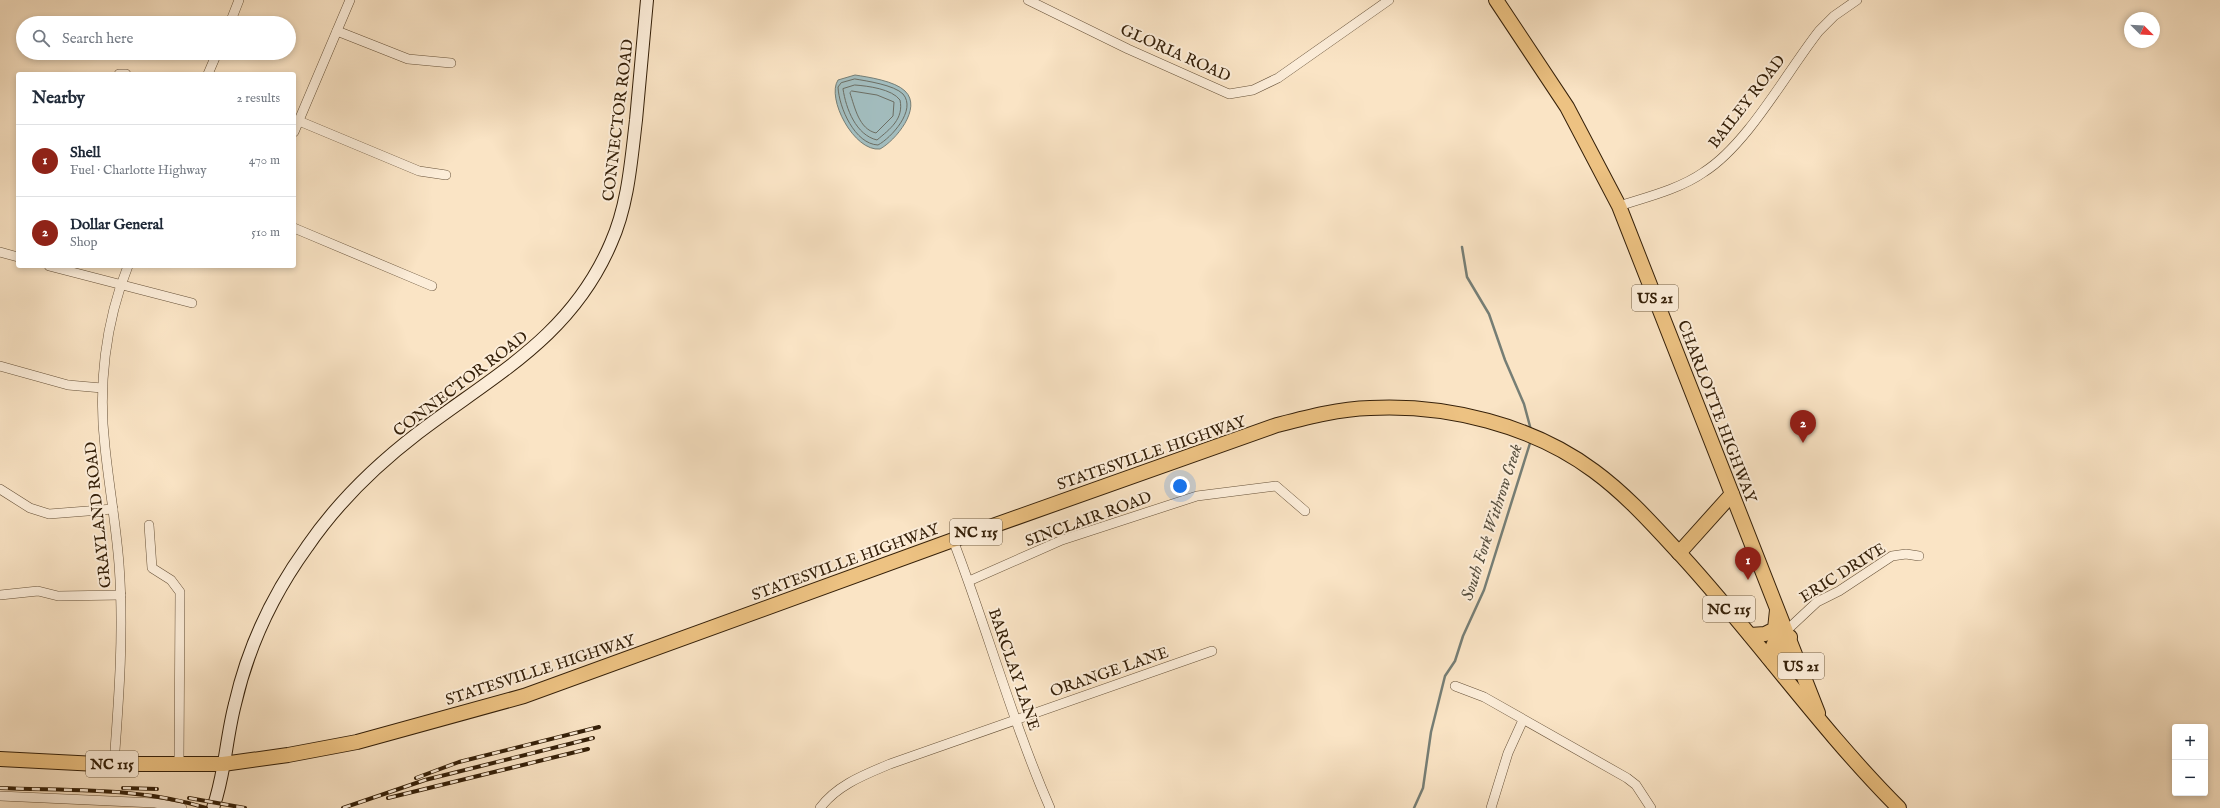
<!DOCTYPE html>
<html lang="en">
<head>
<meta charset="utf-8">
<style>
	:root { --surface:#fff; --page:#f2f2f3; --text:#1f2937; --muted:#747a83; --line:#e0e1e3; --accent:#8f2418 }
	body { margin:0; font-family:"IM FELL English",serif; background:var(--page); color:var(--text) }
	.controls { position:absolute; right:12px; bottom:12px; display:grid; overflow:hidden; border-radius:4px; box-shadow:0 2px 6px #0003 }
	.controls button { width:36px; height:36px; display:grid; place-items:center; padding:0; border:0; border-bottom:1px solid var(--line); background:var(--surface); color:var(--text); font:20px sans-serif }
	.compass { position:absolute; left:2124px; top:12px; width:36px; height:36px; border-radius:50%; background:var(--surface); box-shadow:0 2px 6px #0003; rotate:114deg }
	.you { position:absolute; left:1180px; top:486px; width:14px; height:14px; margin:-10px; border:3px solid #fff; border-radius:50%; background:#1a73e8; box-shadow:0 0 0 6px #1a73e833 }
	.badge { display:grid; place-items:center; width:26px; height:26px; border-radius:50%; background:var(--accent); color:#fff; font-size:13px; font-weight:700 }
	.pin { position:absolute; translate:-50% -33px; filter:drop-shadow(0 1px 2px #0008) }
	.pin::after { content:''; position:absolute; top:21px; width:14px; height:12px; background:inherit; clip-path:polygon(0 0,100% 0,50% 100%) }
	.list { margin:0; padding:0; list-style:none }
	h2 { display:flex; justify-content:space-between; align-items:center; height:52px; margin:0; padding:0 16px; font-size:17px }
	h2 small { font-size:13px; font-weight:400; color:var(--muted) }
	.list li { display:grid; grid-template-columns:26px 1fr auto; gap:12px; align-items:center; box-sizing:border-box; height:72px; padding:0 16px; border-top:1px solid var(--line) }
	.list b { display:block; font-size:15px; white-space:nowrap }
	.list p { margin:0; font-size:13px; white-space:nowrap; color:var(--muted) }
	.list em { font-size:13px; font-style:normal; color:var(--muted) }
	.icon { flex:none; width:22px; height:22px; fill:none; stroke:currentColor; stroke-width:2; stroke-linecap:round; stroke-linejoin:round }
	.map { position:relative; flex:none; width:2220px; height:808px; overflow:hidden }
	.search { position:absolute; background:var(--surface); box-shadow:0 2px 6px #0003; left:16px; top:16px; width:280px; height:44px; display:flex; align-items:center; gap:10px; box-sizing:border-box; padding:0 14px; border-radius:22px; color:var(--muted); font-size:15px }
	.panel { position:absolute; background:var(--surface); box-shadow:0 2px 6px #0003; left:16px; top:72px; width:280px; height:196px; border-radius:4px }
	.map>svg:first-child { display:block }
	.water { fill:#a2bcbd; stroke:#767e75 }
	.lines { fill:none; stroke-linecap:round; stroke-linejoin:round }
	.shore { stroke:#6c6e63; stroke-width:1 }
	.stream { stroke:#767e75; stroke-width:2.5 }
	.street-casing { stroke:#665138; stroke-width:10 }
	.secondary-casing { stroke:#352009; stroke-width:14 }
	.primary-casing { stroke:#352009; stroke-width:16 }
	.street { stroke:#fcedd9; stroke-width:9 }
	.secondary { stroke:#fcedd9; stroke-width:12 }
	.primary { stroke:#edc282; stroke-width:14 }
	.rail-casing { stroke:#352009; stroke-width:4 }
	.rail { stroke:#fcedd9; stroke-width:2.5; stroke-dasharray:8; stroke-linecap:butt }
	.labels { text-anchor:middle; stroke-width:4; stroke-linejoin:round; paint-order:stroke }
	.shield { fill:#fcedd9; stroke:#715e47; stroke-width:1 }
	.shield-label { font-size:15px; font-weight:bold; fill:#352009 }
	.street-label { font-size:16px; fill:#352009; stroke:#fcedd9 }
	.water-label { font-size:17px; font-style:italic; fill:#564f3f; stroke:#fcedd9 }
</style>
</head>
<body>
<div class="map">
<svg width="2220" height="808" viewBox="0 0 2220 808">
	<rect width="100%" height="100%" fill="#fae4c5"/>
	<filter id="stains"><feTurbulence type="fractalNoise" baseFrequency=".005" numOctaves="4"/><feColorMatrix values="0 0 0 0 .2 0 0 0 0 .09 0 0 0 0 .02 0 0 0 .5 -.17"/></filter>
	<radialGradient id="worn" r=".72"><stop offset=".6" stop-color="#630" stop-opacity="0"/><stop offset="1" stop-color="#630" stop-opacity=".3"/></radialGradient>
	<path class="water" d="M855,75C868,77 895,81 905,91C923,108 895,141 880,149C854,152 826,98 838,80Z"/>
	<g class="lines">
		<g class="shore">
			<path d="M855,79C867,81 894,85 903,94C917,110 891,138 878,145C855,144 839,108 838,87L841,83Z"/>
			<path d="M855,85C868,86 892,89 900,100C904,119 890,129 877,140C856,135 846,109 843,89Z"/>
			<path d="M852,91L877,95L894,102L893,116L876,133C859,129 855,108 850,93Z"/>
		</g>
		<g class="stream">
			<polyline points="1462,247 1467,277 1489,314 1505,360 1524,404 1531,430"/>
			<polyline points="1414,808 1423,788 1431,732 1445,676 1455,661 1463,636 1484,590 1531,440"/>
		</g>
		<g class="street-casing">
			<g id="street">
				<polyline points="1028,0 1128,49 1229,94 1253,90 1278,78 1389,0"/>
				<polyline points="230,23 239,0"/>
				<polyline points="337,31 408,59 451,63"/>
				<polyline points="119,74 126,74"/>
				<polyline points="208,74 217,53"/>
				<polyline points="299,121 419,171 446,175"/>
				<polyline points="294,132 350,0"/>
				<path d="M1619,206C1647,197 1680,189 1704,172C1748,144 1786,73 1819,31L1834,16L1857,0"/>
				<polyline points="294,228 432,286"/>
				<polyline points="0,252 18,257"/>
				<polyline points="49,266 192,303"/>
				<polyline points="0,366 68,385 102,388"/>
				<polyline points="0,489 30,508 49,514 113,509"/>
				<polyline points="149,525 152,568 171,580 180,592 179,763"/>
				<path d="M953,540C987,628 1012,721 1050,808"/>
				<polyline points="969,581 1062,540 1197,496 1276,486 1305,511"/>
				<polyline points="0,595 38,591 58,596 121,595"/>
				<polyline points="1787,630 1817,602 1839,591 1892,556 1906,554 1919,556"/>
				<polyline points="1455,686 1484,697 1627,778 1636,785 1651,808"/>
				<path d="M114,764C119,697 124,631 119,564C116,525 109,486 105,447C98,387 105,323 128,266"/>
				<polyline points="0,796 155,803 182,808"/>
				<path d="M820,808C837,785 864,775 890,764L1212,651"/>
				<polyline points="1491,808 1508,753 1523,720"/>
			</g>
		</g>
		<g class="secondary-casing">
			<path id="secondary" d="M213,808C225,775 226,738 235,704C248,647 273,594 307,547C337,503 375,466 418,433C494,375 571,337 611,243C628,205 631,162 636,120C640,80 643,40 647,0"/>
		</g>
		<g class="primary-casing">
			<g id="primary">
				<polyline points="1496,0 1567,107 1619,206 1818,713"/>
				<polyline points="1679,553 1732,494"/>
				<polyline points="1750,635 1765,634 1775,629 1777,610"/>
				<polyline points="1768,657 1777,637 1780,624"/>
				<polyline points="1773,663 1784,654 1790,637"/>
				<path d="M0,759L97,764H223L288,755L357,742L524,696L953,540L1277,425C1308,417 1338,409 1370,408C1447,404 1532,425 1594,471C1628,496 1654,526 1682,556C1757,638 1821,730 1899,808"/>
			</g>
		</g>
		<use href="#street" class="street"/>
		<use href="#secondary" class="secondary"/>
		<use href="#primary" class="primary"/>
		<g class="rail-casing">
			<g id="rail">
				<polyline points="416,778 459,762 599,727"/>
				<path d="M0,788C68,791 141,787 206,808"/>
				<polyline points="123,788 157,789"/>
				<polyline points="189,798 245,808"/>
				<polyline points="388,798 588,749"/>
				<polyline points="343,808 425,780 593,738"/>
			</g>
		</g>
		<use href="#rail" class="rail"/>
	</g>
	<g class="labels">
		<g class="shield">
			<rect x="1632" y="285" width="46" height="26" rx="3"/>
			<rect x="950" y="519" width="52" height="26" rx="3"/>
			<rect x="1703" y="596" width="52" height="26" rx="3"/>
			<rect x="1778" y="653" width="46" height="26" rx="3"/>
			<rect x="86" y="751" width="52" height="26" rx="3"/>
		</g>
		<g class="shield-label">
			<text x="1655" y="303">US 21</text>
			<text x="976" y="537">NC 115</text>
			<text x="1729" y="614">NC 115</text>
			<text x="1801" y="671">US 21</text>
			<text x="112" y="769">NC 115</text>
		</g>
		<g class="street-label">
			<text transform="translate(1176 52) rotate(24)" y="6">GLORIA ROAD</text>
			<text transform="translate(1746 101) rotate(-52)" y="6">BAILEY ROAD</text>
			<text transform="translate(617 120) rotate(-83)" y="6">CONNECTOR ROAD</text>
			<text transform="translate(460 383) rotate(-37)" y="6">CONNECTOR ROAD</text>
			<text transform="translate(1718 411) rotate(69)" y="6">CHARLOTTE HIGHWAY</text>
			<text transform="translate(1151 452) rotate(-19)" y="6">STATESVILLE HIGHWAY</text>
			<text transform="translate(97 515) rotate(-96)" y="6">GRAYLAND ROAD</text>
			<text transform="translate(1088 518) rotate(-20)" y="6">SINCLAIR ROAD</text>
			<text transform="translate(845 561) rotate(-20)" y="6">STATESVILLE HIGHWAY</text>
			<text transform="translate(1842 572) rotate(-32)" y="6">ERIC DRIVE</text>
			<text transform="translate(540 669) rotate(-18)" y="6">STATESVILLE HIGHWAY</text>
			<text transform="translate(1015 669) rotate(71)" y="6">BARCLAY LANE</text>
			<text transform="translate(1109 671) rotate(-19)" y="6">ORANGE LANE</text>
		</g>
		<g class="water-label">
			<text transform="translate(1491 522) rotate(-72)" y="6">South Fork Withrow Creek</text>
		</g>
	</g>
	<rect width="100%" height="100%" filter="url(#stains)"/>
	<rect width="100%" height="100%" fill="url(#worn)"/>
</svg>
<div class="controls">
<button>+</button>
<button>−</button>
</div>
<svg class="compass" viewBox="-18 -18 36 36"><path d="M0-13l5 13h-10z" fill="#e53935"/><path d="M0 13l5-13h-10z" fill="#747a83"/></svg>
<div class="you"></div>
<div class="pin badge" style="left:1748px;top:580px">1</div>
<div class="pin badge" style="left:1803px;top:443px">2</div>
<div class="search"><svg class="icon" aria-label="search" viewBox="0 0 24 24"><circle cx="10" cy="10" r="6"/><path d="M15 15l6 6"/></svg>Search here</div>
<section class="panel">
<h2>Nearby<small>2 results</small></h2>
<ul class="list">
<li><span class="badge">1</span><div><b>Shell</b><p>Fuel · Charlotte Highway</p></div><em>470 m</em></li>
<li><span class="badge">2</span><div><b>Dollar General</b><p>Shop</p></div><em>510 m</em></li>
</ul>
</section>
</div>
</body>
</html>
